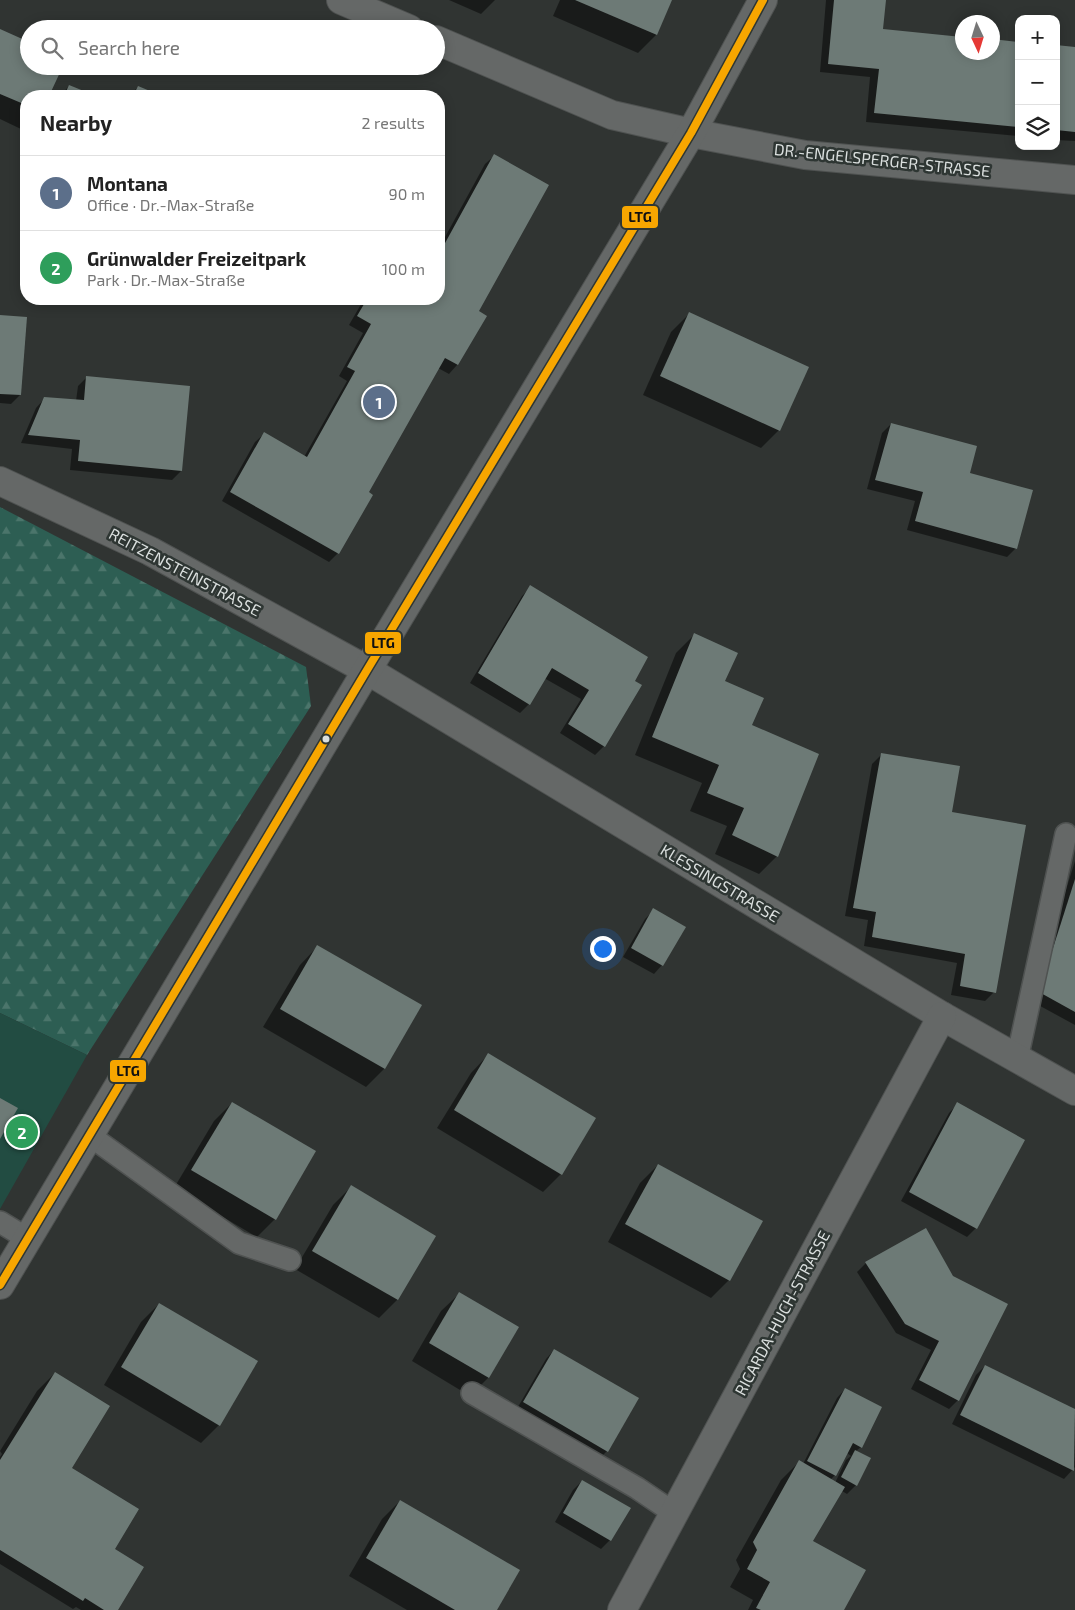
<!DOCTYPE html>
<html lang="en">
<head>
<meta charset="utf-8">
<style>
	:root { --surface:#fff; --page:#f6f6f6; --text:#222; --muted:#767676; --line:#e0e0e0; --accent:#5a5c5c }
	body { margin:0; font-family:"Exo 2",sans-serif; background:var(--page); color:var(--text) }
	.controls { position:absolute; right:15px; top:15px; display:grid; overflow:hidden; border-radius:10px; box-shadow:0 2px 12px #0003 }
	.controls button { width:45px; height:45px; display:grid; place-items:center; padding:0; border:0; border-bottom:1px solid var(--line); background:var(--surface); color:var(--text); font:25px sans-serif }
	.compass { position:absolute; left:955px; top:15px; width:45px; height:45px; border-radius:50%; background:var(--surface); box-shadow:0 2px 12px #0003; rotate:176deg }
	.you { position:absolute; left:602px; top:948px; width:18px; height:18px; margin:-12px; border:4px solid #fff; border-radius:50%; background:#1a73e8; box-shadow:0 0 0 8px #1a73e833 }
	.badge { display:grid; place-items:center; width:32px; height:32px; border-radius:50%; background:var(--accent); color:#fff; font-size:16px; font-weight:700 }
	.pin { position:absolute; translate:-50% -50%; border:2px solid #fff; box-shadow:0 1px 5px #0006 }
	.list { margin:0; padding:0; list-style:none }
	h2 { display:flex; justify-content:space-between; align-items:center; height:65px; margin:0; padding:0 20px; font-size:21px }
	h2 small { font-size:16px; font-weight:400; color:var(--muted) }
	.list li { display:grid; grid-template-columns:32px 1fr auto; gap:15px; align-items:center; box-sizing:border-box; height:75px; padding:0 20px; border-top:1px solid var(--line) }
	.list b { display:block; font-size:19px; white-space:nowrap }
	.list p { margin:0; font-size:16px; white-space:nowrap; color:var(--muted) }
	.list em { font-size:16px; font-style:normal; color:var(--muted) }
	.icon { flex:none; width:28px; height:28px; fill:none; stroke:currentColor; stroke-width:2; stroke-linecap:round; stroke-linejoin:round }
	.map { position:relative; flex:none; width:1075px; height:1610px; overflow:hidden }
	.search { position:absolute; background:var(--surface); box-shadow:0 2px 12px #0003; left:20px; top:20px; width:425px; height:55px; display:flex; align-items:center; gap:12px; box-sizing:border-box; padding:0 18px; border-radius:28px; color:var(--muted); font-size:19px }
	.panel { position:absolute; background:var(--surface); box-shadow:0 2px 12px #0003; left:20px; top:90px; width:425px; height:215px; border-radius:20px }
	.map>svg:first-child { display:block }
	.forest { fill:url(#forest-firs) }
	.park { fill:#224c42 }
	.shadow { fill:#0007; fill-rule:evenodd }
	.building { fill:#6d7a76 }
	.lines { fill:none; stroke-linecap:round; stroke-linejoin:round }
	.service-casing { stroke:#4f5251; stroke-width:24 }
	.minor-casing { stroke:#4f5251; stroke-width:30 }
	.service { stroke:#656867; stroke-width:21 }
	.minor { stroke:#656867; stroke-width:28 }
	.bus-1-casing { stroke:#2e3633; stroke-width:11 }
	.bus-1 { stroke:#f7a600; stroke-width:8 }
	.bus-dot { fill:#dadfde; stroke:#2e3633; stroke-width:2 }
	.labels { text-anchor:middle; stroke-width:5; stroke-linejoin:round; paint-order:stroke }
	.street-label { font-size:16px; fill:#dadfde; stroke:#2e3633 }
	.line-badge { stroke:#2e3633; stroke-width:2 }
	.pale-badge-label { font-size:14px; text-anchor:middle; font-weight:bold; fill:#111 }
</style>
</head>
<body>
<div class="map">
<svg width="1075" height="1610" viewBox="0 0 1075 1610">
	<defs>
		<pattern id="forest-firs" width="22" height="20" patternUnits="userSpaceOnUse" patternTransform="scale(1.25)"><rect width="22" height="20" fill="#2d5e53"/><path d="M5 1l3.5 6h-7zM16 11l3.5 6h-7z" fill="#4b756b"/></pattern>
	</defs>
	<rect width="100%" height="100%" fill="#303432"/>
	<polygon class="forest" points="0,507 306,667 311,706 87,1055 0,1013"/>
	<polygon class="park" points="0,1013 87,1055 0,1209"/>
	<g class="shadow">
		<polygon points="449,0 495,0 481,14"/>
		<polygon points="560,0 671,0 656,35 638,53 553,16"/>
		<polygon points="826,0 885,0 882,30 962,38 962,52 992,52 1019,43 1019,136 866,122 870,77 820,72"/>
		<polygon points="0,31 29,66 62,66 48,96 26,96 26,126 23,130 0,119"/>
		<polygon points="1056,46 1075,48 1075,141 1056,140"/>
		<polygon points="69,86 93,96 60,96"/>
		<polygon points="138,87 159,96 129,96"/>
		<polygon points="494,156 477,312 485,317 457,365 449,374 438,368 367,493 371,495 338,553 329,562 222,501 255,442 264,434 304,457 347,381 339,376 363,333 349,325 364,299 439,299 439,248 485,164"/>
		<polygon points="689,314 779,430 761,448 643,395 671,332"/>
		<polygon points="0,316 20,395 11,404 0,403"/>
		<polygon points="87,377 181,471 172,480 70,470 72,449 21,443 36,408 45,398 76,401 78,386"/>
		<polygon points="891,424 968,474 1016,548 1007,557 907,530 915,501 867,489 882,433"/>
		<polygon points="531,587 633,681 604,746 595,755 560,733 581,699 544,678 529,704 520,713 470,683 522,596"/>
		<polygon points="694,635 751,726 777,856 759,874 715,854 727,826 690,811 702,783 635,755 676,653"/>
		<polygon points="881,755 951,813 994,992 985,1001 951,995 957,963 864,946 868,920 845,916 872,764"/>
		<polygon points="1075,861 1075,1025 1031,1001"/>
		<polygon points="654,910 662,965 654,974 623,957 645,919"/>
		<polygon points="317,947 420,1005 384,1069 366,1087 263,1027 300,965"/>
		<polygon points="488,1055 561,1174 543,1192 437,1128 471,1073"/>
		<polygon points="232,1103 275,1219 257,1237 174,1188 214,1121"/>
		<polygon points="958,1104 976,1228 967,1237 901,1201 949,1113"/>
		<polygon points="658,1165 729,1280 711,1298 608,1242 640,1183"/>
		<polygon points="351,1187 434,1236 397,1300 379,1318 295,1269 333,1205"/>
		<polygon points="926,1230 958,1400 949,1409 911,1389 931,1350 896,1333 857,1272 866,1263"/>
		<polygon points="459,1294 517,1328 488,1378 470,1396 412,1361 441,1311"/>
		<polygon points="159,1304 219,1425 201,1443 104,1385 141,1322"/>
		<polygon points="554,1350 607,1451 598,1460 515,1412 546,1359"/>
		<polygon points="985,1366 1075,1410 1075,1467 1064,1479 952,1424 976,1375"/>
		<polygon points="55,1373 71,1467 113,1549 116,1610 81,1610 76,1607 73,1609 0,1564 0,1457 2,1454 0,1451 37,1391"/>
		<path d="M845,1389L861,1447L856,1451V1485L847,1494L842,1491L811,1541L843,1610H748L753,1600L730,1587L740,1569L736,1560L781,1480L799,1462L803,1464L837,1398ZM847,1453L851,1456L846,1460L835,1483L830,1480L835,1475Z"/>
		<polygon points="582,1481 610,1540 601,1549 555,1522 573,1490"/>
		<polygon points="400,1501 495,1610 407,1610 349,1576 382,1519"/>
	</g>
	<g class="building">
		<polygon points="575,0 672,0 657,35"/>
		<polygon points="834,0 886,0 883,29 962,37 962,52 992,52 992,39 1019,42 1019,127 874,113 879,69 828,64"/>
		<polygon points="0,29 29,42 29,66 63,66 49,96 26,96 26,105 0,94"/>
		<polygon points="1056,45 1075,47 1075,132 1056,130"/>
		<polygon points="69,85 96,96 64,96"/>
		<polygon points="138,86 162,96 133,96"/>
		<polygon points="494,154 549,185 479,311 487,316 458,365 445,358 369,492 373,495 339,554 230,492 264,432 307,457 355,371 347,367 371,324 357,316 367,299 439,299 439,254"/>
		<polygon points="689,312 809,367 780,431 660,376"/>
		<polygon points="0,315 27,317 21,395 0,394"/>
		<polygon points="86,376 190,386 182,471 78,461 80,440 28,435 44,397 84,400"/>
		<polygon points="891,423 977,446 970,473 1033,490 1017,549 915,521 923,492 875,480"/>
		<polygon points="530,585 648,657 635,681 642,685 605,747 568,724 589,690 552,668 530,705 478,673"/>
		<polygon points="694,633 738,653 725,681 764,698 752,725 819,754 778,857 732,835 744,808 707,793 719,765 652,737"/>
		<polygon points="881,753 960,766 952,812 1026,825 996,993 960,986 965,954 872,937 876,912 853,908"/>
		<polygon points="1075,879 1075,1012 1039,992"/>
		<polygon points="653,908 686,927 663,966 631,948"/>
		<polygon points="317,945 422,1005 385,1069 280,1009"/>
		<polygon points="488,1053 596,1118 562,1175 454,1110"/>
		<polygon points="0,1098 18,1108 0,1139"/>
		<polygon points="232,1102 316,1151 276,1220 191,1170"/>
		<polygon points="957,1102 1025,1140 977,1229 909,1192"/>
		<polygon points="658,1164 763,1221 730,1281 625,1224"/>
		<polygon points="351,1185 436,1236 398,1300 312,1251"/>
		<polygon points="926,1228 953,1276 1008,1304 959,1401 919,1380 939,1341 905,1324 865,1262"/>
		<polygon points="459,1292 519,1327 489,1378 429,1343"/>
		<polygon points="159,1303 258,1361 220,1426 121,1367"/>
		<polygon points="554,1349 639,1398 608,1452 523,1402"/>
		<polygon points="985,1365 1075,1409 1074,1471 960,1415"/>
		<polygon points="55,1372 110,1406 72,1468 139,1509 115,1549 144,1567 118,1610 104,1610 85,1598 83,1601 0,1550 0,1460"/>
		<polygon points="845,1388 882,1407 862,1448 853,1443 836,1476 807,1461"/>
		<polygon points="855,1450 871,1458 857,1486 841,1477"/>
		<polygon points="799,1460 845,1487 813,1541 866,1570 844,1610 761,1610 756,1608 770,1582 747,1569 757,1550 753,1542"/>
		<polygon points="582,1480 631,1508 611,1541 563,1513"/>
		<polygon points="400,1500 520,1570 497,1610 455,1610 366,1558"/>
	</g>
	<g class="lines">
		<g class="service-casing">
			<g id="service">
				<polyline points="1017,1059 1066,834"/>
				<polyline points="89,1135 239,1243 290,1260"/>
				<polyline points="0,1222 28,1239"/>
				<polyline points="472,1393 637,1488 674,1513"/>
			</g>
		</g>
		<g class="minor-casing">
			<g id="minor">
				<polyline points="341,0 409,29"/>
				<polyline points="436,40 612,115 691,133 805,155 1075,180"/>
				<polyline points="0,481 150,551 367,670 942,1016 1075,1091"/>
				<polyline points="0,1285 367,670 691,133 763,0"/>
				<polyline points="622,1610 942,1016"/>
			</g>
		</g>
		<use href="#service" class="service"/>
		<use href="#minor" class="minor"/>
		<g class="bus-1-casing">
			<polyline id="bus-1" points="0,1285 367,670 691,133 763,0"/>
		</g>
		<use href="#bus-1" class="bus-1"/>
	</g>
	<circle class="bus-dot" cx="326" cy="739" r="4.5"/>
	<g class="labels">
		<g class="street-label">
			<text transform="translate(882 160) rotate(6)" y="6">DR.-ENGELSPERGER-STRASSE</text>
			<text transform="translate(185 572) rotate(28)" y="6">REITZENSTEINSTRASSE</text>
			<text transform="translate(720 883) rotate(31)" y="6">KLESSINGSTRASSE</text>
			<text transform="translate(782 1313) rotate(-62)" y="6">RICARDA-HUCH-STRASSE</text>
		</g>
	</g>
	<g class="line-badge">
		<rect x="621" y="205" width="38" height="24" rx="5" fill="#f7a600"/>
		<rect x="364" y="631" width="38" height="24" rx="5" fill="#f7a600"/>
		<rect x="109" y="1059" width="38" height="24" rx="5" fill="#f7a600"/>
	</g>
	<g class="pale-badge-label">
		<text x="640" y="222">LTG</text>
		<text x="383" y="648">LTG</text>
		<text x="128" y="1076">LTG</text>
	</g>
</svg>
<div class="controls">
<button>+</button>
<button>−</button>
<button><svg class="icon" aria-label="layers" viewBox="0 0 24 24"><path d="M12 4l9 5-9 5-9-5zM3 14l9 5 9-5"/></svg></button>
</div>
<svg class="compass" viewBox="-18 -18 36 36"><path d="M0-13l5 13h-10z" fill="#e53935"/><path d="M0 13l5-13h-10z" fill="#767676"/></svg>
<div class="you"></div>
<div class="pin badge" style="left:379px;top:402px;background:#5c6f8a">1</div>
<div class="pin badge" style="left:22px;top:1132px;background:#2e9e5b">2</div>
<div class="search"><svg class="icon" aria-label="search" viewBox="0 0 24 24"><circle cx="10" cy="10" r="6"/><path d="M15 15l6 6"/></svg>Search here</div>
<section class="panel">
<h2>Nearby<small>2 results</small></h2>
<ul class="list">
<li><span class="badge" style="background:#5c6f8a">1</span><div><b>Montana</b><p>Office · Dr.-Max-Straße</p></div><em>90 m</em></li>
<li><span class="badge" style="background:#2e9e5b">2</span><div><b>Grünwalder Freizeitpark</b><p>Park · Dr.-Max-Straße</p></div><em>100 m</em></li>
</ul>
</section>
</div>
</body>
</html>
